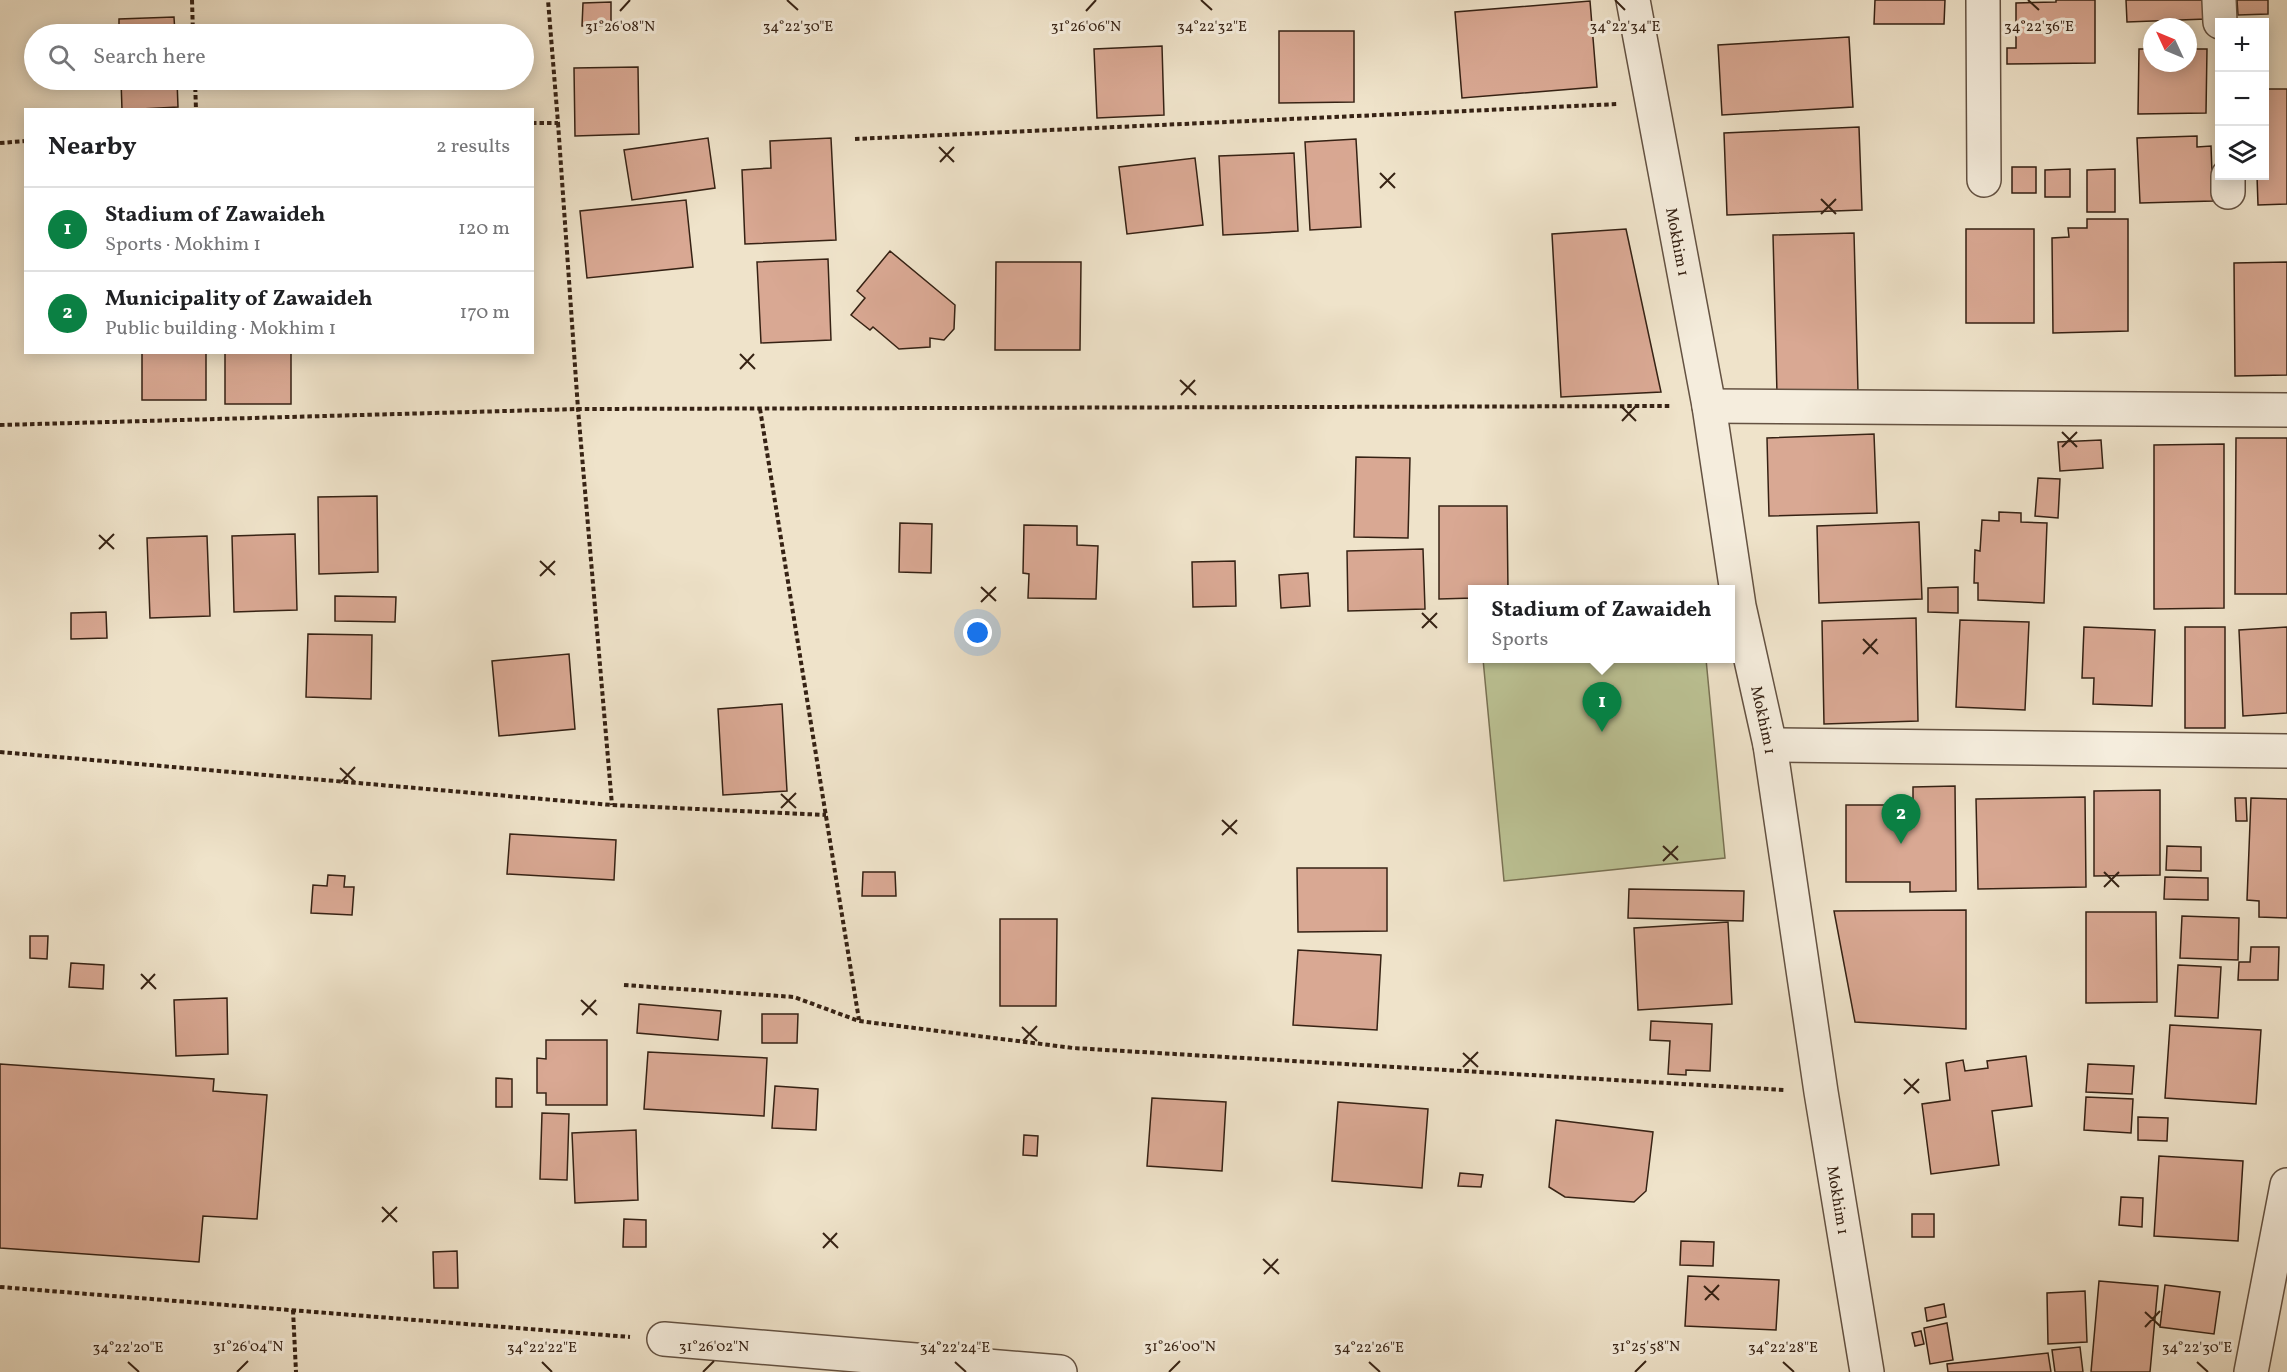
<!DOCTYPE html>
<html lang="en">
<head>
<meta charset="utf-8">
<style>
	:root { --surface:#fff; --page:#f2f2f2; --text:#202124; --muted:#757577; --line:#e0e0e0; --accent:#0b8043 }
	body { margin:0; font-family:Vollkorn,serif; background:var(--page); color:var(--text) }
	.controls { position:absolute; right:18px; top:18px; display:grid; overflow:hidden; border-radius:0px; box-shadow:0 3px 15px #0003 }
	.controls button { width:54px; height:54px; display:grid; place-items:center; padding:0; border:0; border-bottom:2px solid var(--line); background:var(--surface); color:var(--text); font:30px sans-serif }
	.compass { position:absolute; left:2143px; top:18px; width:54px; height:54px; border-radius:50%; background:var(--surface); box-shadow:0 3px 15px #0003; rotate:314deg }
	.you { position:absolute; left:978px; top:633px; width:21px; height:21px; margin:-15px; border:4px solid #fff; border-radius:50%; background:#1a73e8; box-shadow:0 0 0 9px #1a73e833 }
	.badge { display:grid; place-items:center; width:39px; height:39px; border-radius:50%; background:var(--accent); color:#fff; font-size:20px; font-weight:700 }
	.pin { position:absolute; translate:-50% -50px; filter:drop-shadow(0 2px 3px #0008) }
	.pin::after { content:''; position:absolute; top:32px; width:21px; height:18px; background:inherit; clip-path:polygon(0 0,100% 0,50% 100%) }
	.popup { position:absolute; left:1468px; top:585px; width:267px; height:78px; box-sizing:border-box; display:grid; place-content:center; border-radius:0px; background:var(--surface); filter:drop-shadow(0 2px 4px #0005); font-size:20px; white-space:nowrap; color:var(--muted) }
	.popup b { font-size:22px; color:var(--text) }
	.popup::after { content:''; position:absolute; left:50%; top:100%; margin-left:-12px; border:12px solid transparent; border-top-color:var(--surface) }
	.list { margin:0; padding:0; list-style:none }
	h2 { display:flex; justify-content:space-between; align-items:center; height:78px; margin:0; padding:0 24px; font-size:26px }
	h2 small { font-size:20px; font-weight:400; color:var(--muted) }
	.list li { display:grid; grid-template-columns:39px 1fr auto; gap:18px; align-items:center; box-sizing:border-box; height:84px; padding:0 24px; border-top:2px solid var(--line) }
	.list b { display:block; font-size:22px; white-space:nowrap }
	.list p { margin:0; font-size:20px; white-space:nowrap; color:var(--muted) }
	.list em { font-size:20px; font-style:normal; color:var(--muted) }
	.icon { flex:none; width:33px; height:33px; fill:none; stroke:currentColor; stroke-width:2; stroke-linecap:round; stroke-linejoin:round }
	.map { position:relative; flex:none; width:2287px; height:1372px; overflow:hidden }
	.search { position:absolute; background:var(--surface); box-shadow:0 3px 15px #0003; left:24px; top:24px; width:510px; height:66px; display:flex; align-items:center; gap:15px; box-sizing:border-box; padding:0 21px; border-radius:33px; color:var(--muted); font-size:22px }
	.panel { position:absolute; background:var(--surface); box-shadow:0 3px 15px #0003; left:24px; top:108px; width:510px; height:246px; border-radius:0px }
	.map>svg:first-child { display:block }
	.green { fill:#bcc395; stroke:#797254; stroke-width:1.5 }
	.building { fill:#d9a893; stroke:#362214; stroke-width:1.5 }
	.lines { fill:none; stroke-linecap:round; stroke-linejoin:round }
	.minor-casing { stroke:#645242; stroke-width:36 }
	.path { stroke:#362214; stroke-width:4; stroke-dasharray:4.5 3; stroke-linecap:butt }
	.minor { stroke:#f5eddd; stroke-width:33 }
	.ticks { fill:none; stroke:#362214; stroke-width:2 }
	.labels { text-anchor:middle; stroke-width:6; stroke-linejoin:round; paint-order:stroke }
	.street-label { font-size:16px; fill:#362214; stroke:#f5eddd }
	.ticks-label { font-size:15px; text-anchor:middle; fill:#362214; stroke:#f5eddd; stroke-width:6; stroke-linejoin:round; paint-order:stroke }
</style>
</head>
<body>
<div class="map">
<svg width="2287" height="1372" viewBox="0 0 2287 1372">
	<rect width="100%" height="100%" fill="#efe3ca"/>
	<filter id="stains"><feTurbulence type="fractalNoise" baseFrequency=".00333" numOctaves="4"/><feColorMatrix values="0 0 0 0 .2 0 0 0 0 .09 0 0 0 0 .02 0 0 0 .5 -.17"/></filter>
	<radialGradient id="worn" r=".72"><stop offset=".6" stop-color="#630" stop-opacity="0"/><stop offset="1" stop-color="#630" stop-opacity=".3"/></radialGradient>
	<polygon class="green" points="1483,659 1706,659 1725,858 1504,881"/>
	<g class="building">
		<polygon points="1875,0 1945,0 1944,24 1874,24"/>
		<polygon points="2056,0 2095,0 2095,63 2007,64 2007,48 2016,48 2016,3 2056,2"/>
		<polygon points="2126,0 2205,0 2206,19 2127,22"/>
		<polygon points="2237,0 2268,0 2268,14 2238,15"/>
		<polygon points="1590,1 1597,87 1462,98 1455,12"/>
		<polygon points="611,2 611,26 582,26 583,3"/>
		<polygon points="174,17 175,34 119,34 119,19"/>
		<polygon points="1279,31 1354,31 1354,102 1279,103"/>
		<polygon points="1849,37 1853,107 1722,115 1718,45"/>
		<polygon points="1162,46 1164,115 1097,118 1094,49"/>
		<polygon points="2139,49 2152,49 2152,63 2188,63 2188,49 2207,49 2206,113 2138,114"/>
		<polygon points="638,67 639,134 575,136 574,68"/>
		<polygon points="121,80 177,80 178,107 122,110"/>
		<polygon points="2264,89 2287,89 2287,204 2258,205 2257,176 2264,176"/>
		<polygon points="1859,127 1862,210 1727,215 1724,133"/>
		<polygon points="2197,136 2197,147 2211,146 2213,201 2140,203 2137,138"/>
		<polygon points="708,138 715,188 632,200 624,150"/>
		<polygon points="831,138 836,240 745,244 742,170 771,168 770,141"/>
		<polygon points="1356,139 1361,227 1310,230 1305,142"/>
		<polygon points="1294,153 1298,231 1223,235 1219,156"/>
		<polygon points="1195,158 1203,225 1127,234 1119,167"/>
		<rect x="2012" y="167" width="24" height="26"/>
		<polygon points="2070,169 2070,197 2045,197 2045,170"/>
		<polygon points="2115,169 2115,212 2087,212 2087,170"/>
		<polygon points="686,200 693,267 587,278 580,211"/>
		<polygon points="2087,219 2128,219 2128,331 2053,333 2052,238 2069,237 2068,228 2087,228"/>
		<polygon points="1626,229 1661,392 1561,397 1552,234"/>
		<rect x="1966" y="229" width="68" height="94"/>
		<polygon points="1854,233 1858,392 1777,394 1773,235"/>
		<polygon points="890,251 955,305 954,329 944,340 930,338 930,347 899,349 873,327 870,330 851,315 865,298 857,291"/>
		<polygon points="828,259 831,340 761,343 757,262"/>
		<polygon points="996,262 1081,262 1080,350 995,350"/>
		<polygon points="2287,262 2287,375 2235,376 2234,263"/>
		<rect x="142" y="352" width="64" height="48"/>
		<rect x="225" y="352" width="66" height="52"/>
		<polygon points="1874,434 1877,513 1769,516 1767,438"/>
		<polygon points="2236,438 2287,438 2287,594 2235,594"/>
		<polygon points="2101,440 2103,468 2060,471 2058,442"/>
		<polygon points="2224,444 2224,608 2154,609 2154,445"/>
		<polygon points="1356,457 1410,458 1408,538 1354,537"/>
		<polygon points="2038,478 2060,479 2058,518 2035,516"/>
		<polygon points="377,496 378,572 319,574 318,497"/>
		<polygon points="1439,506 1507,506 1508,590 1473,590 1473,598 1439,599"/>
		<polygon points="1999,512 2021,513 2021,522 2047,523 2044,603 1978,600 1978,583 1974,583 1975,550 1980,551 1982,520 1999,521"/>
		<polygon points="1919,522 1922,599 1819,603 1817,526"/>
		<polygon points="900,523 932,524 931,573 899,572"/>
		<polygon points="1024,525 1077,526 1077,545 1098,546 1096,599 1028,598 1029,574 1023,573"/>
		<polygon points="295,534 297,610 234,612 232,536"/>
		<polygon points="207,536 210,616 150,618 147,538"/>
		<polygon points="1423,549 1425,609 1348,611 1347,551"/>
		<polygon points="1235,561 1236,606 1193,607 1192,562"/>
		<polygon points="1308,573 1310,606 1281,608 1279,575"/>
		<polygon points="1958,587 1958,613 1928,612 1928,588"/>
		<polygon points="335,596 396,597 395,622 335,621"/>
		<polygon points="106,612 107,638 71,639 71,613"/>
		<polygon points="1916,618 1918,721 1824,724 1822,621"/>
		<polygon points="1960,620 2029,622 2025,710 1956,707"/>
		<polygon points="2084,627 2155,630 2152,706 2093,704 2094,678 2082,678"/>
		<rect x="2185" y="627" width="40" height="101"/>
		<polygon points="2287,627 2287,713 2243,716 2239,630"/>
		<polygon points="308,634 372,635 371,699 306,697"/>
		<polygon points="569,654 575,729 499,736 492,661"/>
		<polygon points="782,704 787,791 723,795 718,709"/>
		<polygon points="1955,786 1956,891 1910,892 1910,882 1846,882 1846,805 1913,805 1913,787"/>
		<polygon points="2160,790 2160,875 2094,876 2094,791"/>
		<polygon points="2085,797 2086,887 1978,889 1976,799"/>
		<polygon points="2235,798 2246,798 2247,821 2236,821"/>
		<polygon points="2251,798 2287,799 2287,918 2259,917 2259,901 2247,900"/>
		<polygon points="510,834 616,840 614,880 507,874"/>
		<polygon points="2167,846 2201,847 2201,871 2166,870"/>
		<polygon points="1297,868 1387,868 1387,931 1298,932"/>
		<polygon points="863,872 895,872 896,896 862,896"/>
		<polygon points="328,875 345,876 344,887 354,887 352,915 311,913 313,885 327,886"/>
		<polygon points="2165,877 2208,878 2208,900 2164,899"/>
		<polygon points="1629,889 1744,891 1743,921 1628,918"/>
		<polygon points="1966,910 1966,1029 1855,1022 1834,911"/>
		<polygon points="2086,912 2156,912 2157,1002 2086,1003"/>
		<polygon points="2182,916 2239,918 2238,960 2180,958"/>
		<polygon points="1000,919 1057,919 1056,1006 1000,1006"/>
		<polygon points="1728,922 1732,1004 1638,1010 1634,928"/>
		<polygon points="30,936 48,936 47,959 30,958"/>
		<polygon points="2251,947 2279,947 2278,980 2238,980 2239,962 2250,962"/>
		<polygon points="1298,950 1381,955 1377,1030 1293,1025"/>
		<polygon points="71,963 104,965 103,989 69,987"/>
		<polygon points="2178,965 2221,967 2218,1018 2175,1016"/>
		<polygon points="227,998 228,1054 176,1056 174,1000"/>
		<polygon points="639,1004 721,1011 718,1040 637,1033"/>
		<polygon points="762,1014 798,1014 797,1043 762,1043"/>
		<polygon points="1651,1021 1712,1024 1710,1071 1686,1070 1686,1075 1668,1074 1670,1041 1650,1040"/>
		<polygon points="2170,1025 2261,1030 2256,1104 2165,1098"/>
		<polygon points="546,1040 607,1040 607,1105 546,1105 546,1093 537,1093 537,1058 546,1059"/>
		<polygon points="648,1052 767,1058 764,1116 644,1109"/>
		<polygon points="2026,1056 2032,1106 1992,1111 1999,1165 1931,1174 1922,1104 1950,1100 1946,1063 1963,1060 1965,1071 1988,1068 1987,1061"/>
		<polygon points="0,1064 214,1079 213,1091 267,1095 257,1219 203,1216 199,1262 0,1248"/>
		<polygon points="2088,1064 2134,1066 2132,1094 2086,1092"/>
		<polygon points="496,1078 512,1079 512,1107 496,1107"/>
		<polygon points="775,1086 818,1089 816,1130 772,1128"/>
		<polygon points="2086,1097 2133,1099 2131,1133 2084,1130"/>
		<polygon points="1152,1098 1226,1102 1222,1171 1147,1166"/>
		<polygon points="1338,1102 1428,1109 1422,1188 1332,1181"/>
		<polygon points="542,1113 569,1114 567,1180 540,1179"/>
		<polygon points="2138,1117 2168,1118 2167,1141 2138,1140"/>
		<polygon points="1556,1120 1653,1132 1646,1191 1634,1202 1565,1197 1549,1187"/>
		<polygon points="636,1130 638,1200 575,1203 572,1133"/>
		<polygon points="1024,1135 1038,1136 1037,1156 1023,1155"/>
		<polygon points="2159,1156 2243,1161 2238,1241 2154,1236"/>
		<polygon points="1460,1173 1483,1175 1481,1187 1458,1186"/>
		<polygon points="2121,1197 2143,1198 2142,1227 2119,1225"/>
		<rect x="1912" y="1214" width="22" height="23"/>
		<polygon points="624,1219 646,1220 646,1247 623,1247"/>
		<polygon points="1681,1241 1714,1242 1713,1266 1680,1265"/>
		<polygon points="457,1251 458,1288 434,1288 433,1252"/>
		<polygon points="1688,1276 1779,1280 1776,1330 1685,1326"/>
		<polygon points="2099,1281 2158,1286 2150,1372 2091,1372"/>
		<polygon points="2165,1285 2220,1292 2214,1334 2160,1327"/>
		<polygon points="2085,1291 2087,1342 2048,1344 2047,1293"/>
		<polygon points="1944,1304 1946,1317 1927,1321 1925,1308"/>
		<polygon points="1947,1323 1953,1360 1930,1364 1924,1328"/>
		<polygon points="1921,1331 1924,1344 1915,1346 1912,1333"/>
		<polygon points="2080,1347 2083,1372 2055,1372 2052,1350"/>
		<polygon points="2048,1353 2051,1372 1948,1372 1947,1364"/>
	</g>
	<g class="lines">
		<g class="minor-casing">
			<g id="minor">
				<path id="s1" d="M1633,0L1709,406L1739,606L1770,745L1821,1092L1867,1372"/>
				<polyline points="1983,0 1984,180"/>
				<polyline points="2219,0 2220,22"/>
				<polyline points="2228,176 2228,192"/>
				<polyline points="1709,406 2287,410"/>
				<polyline points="1770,745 2287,751"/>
				<polyline points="664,1339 1060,1372"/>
				<polyline points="2251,1372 2287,1185"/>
			</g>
		</g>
		<g class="path">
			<polyline points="192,0 193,34"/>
			<polyline points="195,80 196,110"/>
			<polyline points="532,123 558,123 548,0"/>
			<polyline points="558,123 578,409 612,805"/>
			<polyline points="855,139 1618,104"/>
			<polyline points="0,143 26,141"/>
			<polyline points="760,409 859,1020"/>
			<polyline points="0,425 578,409 1672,406"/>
			<polyline points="0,752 612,805 826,815"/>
			<polyline points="624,985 794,997 859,1021 1073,1048 1785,1090"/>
			<polyline points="0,1287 630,1337"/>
			<polyline points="293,1310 296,1372"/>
		</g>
		<use href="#minor" class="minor"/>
	</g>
	<path class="ticks" d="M787,0L798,10M1201,0L1212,10M1615,0L1625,10M2028,0L2039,10M620,11L630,0M1086,11L1096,0M939,147L954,162M940,162L954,147M1380,173L1395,188M1380,188L1395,173M1821,199L1836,214M1821,214L1836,199M740,354L755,369M740,369L754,354M1180,380L1196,395M1181,395L1195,380M1621,406L1636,421M1622,421L1636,406M2062,432L2077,447M2062,447L2077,432M99,535L114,549M99,549L114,534M540,561L555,575M540,576L555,561M981,587L996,601M981,602L996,587M1422,613L1437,628M1422,628L1437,613M1863,639L1878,654M1863,654L1877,639M340,768L355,782M341,782L355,767M781,794L796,808M781,808L796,793M1222,820L1237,834M1222,835L1237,820M1663,846L1678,860M1663,861L1678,846M2104,872L2119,887M2104,887L2119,872M141,974L156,989M141,989L155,974M581,1000L597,1015M582,1015L596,1000M1022,1027L1037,1041M1023,1041L1037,1026M1463,1053L1478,1067M1463,1067L1478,1052M1904,1079L1919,1093M1904,1094L1919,1079M382,1207L397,1222M382,1222L397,1207M823,1233L838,1248M823,1248L837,1233M1263,1259L1279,1274M1264,1274L1278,1259M1704,1286L1719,1300M1705,1300L1719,1285M2145,1312L2160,1326M2145,1327L2160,1311M128,1362L139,1372M542,1362L552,1372M955,1362L966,1372M1369,1362L1380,1372M1783,1362L1794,1372M2197,1362L2208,1372M237,1372L248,1361M703,1372L714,1361M1169,1372L1180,1361M1635,1372L1646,1361"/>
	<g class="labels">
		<g class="street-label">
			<text dy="6" stroke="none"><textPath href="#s1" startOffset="246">Mokhim 1</textPath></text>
			<text dy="6" stroke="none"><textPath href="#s1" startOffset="732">Mokhim 1</textPath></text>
			<text dy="6" stroke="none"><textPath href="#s1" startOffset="1218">Mokhim 1</textPath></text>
		</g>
	</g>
	<g class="ticks-label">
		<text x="798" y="31">34°22'30"E</text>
		<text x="1212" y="31">34°22'32"E</text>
		<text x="1625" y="31">34°22'34"E</text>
		<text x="2039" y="31">34°22'36"E</text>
		<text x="620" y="31">31°26'08"N</text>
		<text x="1086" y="31">31°26'06"N</text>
		<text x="248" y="1351">31°26'04"N</text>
		<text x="714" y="1351">31°26'02"N</text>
		<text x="1180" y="1351">31°26'00"N</text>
		<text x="1646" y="1351">31°25'58"N</text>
		<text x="128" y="1352">34°22'20"E</text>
		<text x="542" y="1352">34°22'22"E</text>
		<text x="955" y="1352">34°22'24"E</text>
		<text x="1369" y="1352">34°22'26"E</text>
		<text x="1783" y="1352">34°22'28"E</text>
		<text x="2197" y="1352">34°22'30"E</text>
	</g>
	<rect width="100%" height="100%" filter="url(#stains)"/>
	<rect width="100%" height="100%" fill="url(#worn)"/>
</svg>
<div class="controls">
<button>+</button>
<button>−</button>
<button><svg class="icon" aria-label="layers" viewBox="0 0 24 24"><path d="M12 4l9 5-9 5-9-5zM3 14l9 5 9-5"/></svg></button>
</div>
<svg class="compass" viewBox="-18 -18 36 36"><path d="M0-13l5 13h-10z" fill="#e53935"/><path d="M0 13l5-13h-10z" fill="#757577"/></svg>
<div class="you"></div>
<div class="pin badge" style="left:1602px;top:732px">1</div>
<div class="popup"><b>Stadium of Zawaideh</b>Sports</div>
<div class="pin badge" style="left:1901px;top:844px">2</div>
<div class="search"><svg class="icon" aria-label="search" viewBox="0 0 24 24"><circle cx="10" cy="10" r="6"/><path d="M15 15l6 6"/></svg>Search here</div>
<section class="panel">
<h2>Nearby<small>2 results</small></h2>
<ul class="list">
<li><span class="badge">1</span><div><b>Stadium of Zawaideh</b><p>Sports · Mokhim 1</p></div><em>120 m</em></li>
<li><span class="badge">2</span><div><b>Municipality of Zawaideh</b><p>Public building · Mokhim 1</p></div><em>170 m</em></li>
</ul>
</section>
</div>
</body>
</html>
